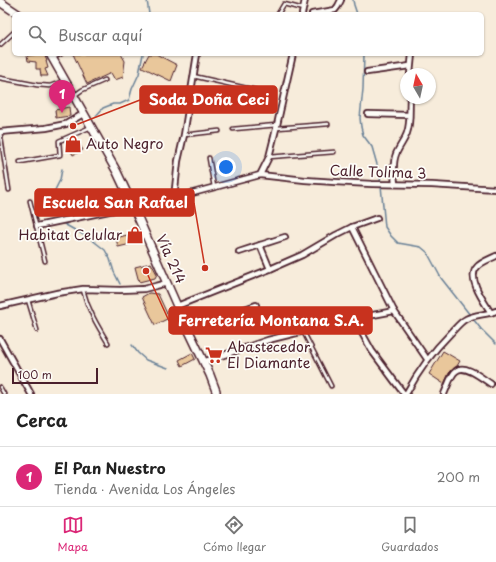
<!DOCTYPE html>
<html lang="es">
<head>
<meta charset="utf-8">
<style>
	:root { --surface:#fff; --page:#f2f2f2; --text:#222; --muted:#767676; --line:#e0e0e0; --accent:#db2777 }
	body { margin:0; font-family:"Playpen Sans",sans-serif; background:var(--page); color:var(--text) }
	.compass { position:absolute; left:400px; top:68px; width:36px; height:36px; border-radius:50%; background:var(--surface); box-shadow:0 1px 3px #0004; rotate:351deg }
	.scale { position:absolute; left:12px; bottom:10px; width:86px; box-sizing:border-box; padding-left:4px; border:2px solid #4a1f2b; border-top:0; font-size:11px; line-height:14px; white-space:nowrap; color:#4a1f2b; -webkit-text-stroke:3px #fdfcf7; paint-order:stroke }
	.you { position:absolute; left:226px; top:167px; width:14px; height:14px; margin:-10px; border:3px solid #fff; border-radius:50%; background:#1a73e8; box-shadow:0 0 0 6px #1a73e833 }
	.badge { display:grid; place-items:center; width:26px; height:26px; border-radius:50%; background:var(--accent); color:#fff; font-size:13px; font-weight:700 }
	.pin { position:absolute; translate:-50% -33px; filter:drop-shadow(0 1px 2px #0008) }
	.pin::after { content:''; position:absolute; top:21px; width:14px; height:12px; background:inherit; clip-path:polygon(0 0,100% 0,50% 100%) }
	.list { margin:0; padding:0; list-style:none }
	h2 { display:flex; justify-content:space-between; align-items:center; height:52px; margin:0; padding:0 16px; font-size:17px }
	h2 small { font-size:13px; font-weight:400; color:var(--muted) }
	.list li { display:grid; grid-template-columns:26px 1fr auto; gap:12px; align-items:center; box-sizing:border-box; height:60px; padding:0 16px; border-top:1px solid var(--line) }
	.list b { display:block; font-size:15px; white-space:nowrap }
	.list p { margin:0; font-size:13px; white-space:nowrap; color:var(--muted) }
	.list em { font-size:13px; font-style:normal; color:var(--muted) }
	.icon { flex:none; width:22px; height:22px; fill:none; stroke:currentColor; stroke-width:2; stroke-linecap:round; stroke-linejoin:round }
	.map { position:relative; flex:none; width:496px; height:394px; overflow:hidden }
	.search { position:absolute; background:var(--surface); box-shadow:0 1px 3px #0004; left:12px; right:12px; top:12px; height:44px; display:flex; align-items:center; gap:10px; box-sizing:border-box; padding:0 14px; border-radius:6px; color:var(--muted); font-size:15px }
	.sheet { height:112px; background:var(--surface) }
	nav { display:flex; justify-content:space-around; align-items:center; box-sizing:border-box; height:56px; border-top:1px solid var(--line); background:var(--surface); font-size:11px; color:var(--muted) }
	nav a { display:grid; justify-items:center; gap:2px }
	nav .on { color:var(--accent) }
	.map>svg:first-child { display:block }
	.lines { fill:none; stroke-linecap:round; stroke-linejoin:round }
	.stream { stroke:#698197; stroke-width:1.5 }
	.building { fill:#e9c79b; stroke:#4a1f2b }
	.lane-casing { stroke:#4a1f2b; stroke-width:5.5 }
	.street-casing { stroke:#4a1f2b; stroke-width:8 }
	.secondary-casing { stroke:#4a1f2b; stroke-width:10 }
	.lane { stroke:#fdfcf7; stroke-width:2.5 }
	.street { stroke:#fdfcf7; stroke-width:4.5 }
	.secondary { stroke:#fdfcf7; stroke-width:7 }
	.labels { text-anchor:middle; stroke-width:3.5; stroke-linejoin:round; paint-order:stroke }
	.poi-label { font-size:14px; fill:#4a1f2b; stroke:#fdfcf7; text-anchor:start }
	.street-label { font-size:14px; fill:#4a1f2b; stroke:#fdfcf7 }
	.leader { fill:none; stroke:#c8321e; stroke-width:1.5 }
	.callout-dot { fill:#c8321e; stroke:#fdfcf7; stroke-width:1.5 }
	.callout { fill:#c8321e; stroke:#c8321e; stroke-width:1.5 }
	.callout-label { font-size:15px; text-anchor:middle; font-weight:bold; fill:#fff }
</style>
</head>
<body>
<div class="map">
<svg width="496" height="394" viewBox="0 0 496 394">
	<rect width="100%" height="100%" fill="#f7ecdb"/>
	<filter id="ink" filterUnits="userSpaceOnUse"><feTurbulence type="fractalNoise" baseFrequency=".025" numOctaves="2"/><feDisplacementMap in="SourceGraphic" scale="8" xChannelSelector="R" yChannelSelector="G"/><feConvolveMatrix kernelMatrix="1 2 1 2 8 2 1 2 1" color-interpolation-filters="sRGB"/></filter>
	<g filter="url(#ink)">
		<g class="lines">
			<g class="stream">
				<polyline points="147,0 149,14"/>
				<polyline points="353,0 354,5 357,14"/>
				<polyline points="364,54 363,89 360,118 361,127 363,135 372,147 380,175 385,227 391,236 398,243 421,247 427,252 441,278 481,329 496,344"/>
				<polyline points="96,116 103,108 113,104 120,104 129,100 132,89 139,74 143,54"/>
				<polyline points="60,219 57,211 55,199 55,190 60,180 62,169"/>
				<polyline points="64,224 91,239 105,250 110,259 114,272 120,284"/>
				<polyline points="132,345 138,353 146,360 168,368"/>
			</g>
		</g>
		<g class="building">
			<polygon points="39,54 44,54 47,61 46,61 48,68 45,69 48,76 41,76 40,69 36,69 36,62 28,61 27,56"/>
			<polygon points="73,54 121,54 125,61 123,77 115,80 111,73 87,84"/>
			<polygon points="149,54 156,54 177,65 171,81 142,67"/>
			<polygon points="69,107 70,116 56,118 55,110"/>
			<polygon points="75,137 83,150 73,155 66,142"/>
			<polygon points="138,232 140,242 118,247 116,238"/>
			<polygon points="151,263 157,274 155,278 139,282 135,267"/>
			<polygon points="149,293 158,294 169,318 155,325 142,297"/>
			<polygon points="443,351 460,361 457,366 452,370 449,373 444,384 429,374"/>
			<polygon points="192,353 195,359 182,366 179,360"/>
		</g>
		<g class="lines">
			<g class="lane-casing">
				<g id="lane">
					<polyline points="278,14 284,4 303,9"/>
					<polyline points="0,45 14,32"/>
					<polyline points="53,58 61,54"/>
					<polyline points="193,76 255,90"/>
					<polyline points="0,78 37,85 50,86 64,81"/>
					<polyline points="75,95 82,90 105,80"/>
					<polyline points="277,128 328,124"/>
					<polyline points="233,129 277,125"/>
					<polyline points="0,132 9,190"/>
					<polyline points="184,135 219,131"/>
					<polyline points="269,157 334,152"/>
					<polyline points="209,158 214,187"/>
					<polyline points="20,162 60,155 59,141 91,127"/>
					<polyline points="30,201 45,261"/>
					<path d="M83,290C88,310 97,325 108,343"/>
					<polyline points="28,300 37,330"/>
					<polyline points="303,331 331,386"/>
					<polyline points="0,387 4,394"/>
				</g>
			</g>
			<g class="street-casing">
				<g id="street">
					<polyline points="302,14 305,0"/>
					<polyline points="312,14 335,10 338,6 341,0"/>
					<polyline points="367,72 410,66"/>
					<polyline points="410,74 412,54"/>
					<polyline points="368,114 409,115"/>
					<polyline points="0,132 46,128 66,124 83,114"/>
					<polyline points="260,175 305,180 335,182 372,184 432,185 496,189"/>
					<path d="M395,184C394,172 392,160 398,150C401,144 405,139 407,133C411,122 409,109 410,98"/>
					<polyline points="174,198 178,161 184,135 197,54"/>
					<polyline points="135,210 174,198 260,175 269,157 277,125 293,54"/>
					<polyline points="37,226 133,206"/>
					<polyline points="352,227 394,311 427,359"/>
					<polyline points="260,245 270,269"/>
					<polyline points="239,252 285,237"/>
					<polyline points="0,306 57,293 83,289 120,290 144,289 167,283"/>
					<polyline points="177,306 270,269 302,255 336,235 352,227 377,218"/>
					<path d="M491,313C485,303 466,278 477,267C481,262 490,259 496,256"/>
					<polyline points="357,318 362,333 372,351 404,394"/>
					<polyline points="188,329 256,305"/>
					<polyline points="0,339 31,394"/>
					<polyline points="203,362 268,340 357,318 394,311"/>
					<path d="M406,394C419,370 431,353 450,334C455,329 460,322 466,319C475,314 486,315 496,311"/>
					<path d="M444,394C447,388 451,374 456,371C465,363 483,379 491,384"/>
				</g>
			</g>
			<g class="secondary-casing">
				<g id="secondary">
					<polyline points="0,2 18,14"/>
					<polyline points="50,54 117,172 133,206 177,306 210,375 216,391 216,394"/>
				</g>
			</g>
			<use href="#lane" class="lane"/>
			<use href="#street" class="street"/>
			<use href="#secondary" class="secondary"/>
		</g>
	</g>
	<defs>
		<g id="shop-bare" transform="scale(1.38)"><path d="M-5-2.5h2.3a2.7 3.5 0 0 1 5.4 0H5L5.5 6h-11ZM-1.5-2.5h3a1.5 2.3 0 0 0-3 0Z" fill="#c8321e" stroke="#fdfcf7" stroke-width="2.5" paint-order="stroke"/></g>
		<g id="supermarket-bare" transform="scale(1.38)"><path d="M-6-5.5h2.5l.6 2H6L4.5 2H-2.5L-4.4-4H-6ZM-1.5 3.2a1.3 1.3 0 1 0 .1 0ZM3 3.2a1.3 1.3 0 1 0 .1 0Z" fill="#c8321e" stroke="#fdfcf7" stroke-width="2.5" paint-order="stroke"/></g>
	</defs>
	<g fill-rule="evenodd">
		<use href="#shop-bare" x="73" y="144"/>
		<use href="#shop-bare" x="135" y="235"/>
		<use href="#supermarket-bare" x="214" y="355"/>
	</g>
	<g class="labels">
		<g class="poi-label">
			<text x="86" y="149">Auto Negro</text>
			<text x="122" y="240" text-anchor="end">Habitat Celular</text>
			<text x="227" y="352">Abastecedor<tspan x="227" dy="16">El Diamante</tspan></text>
		</g>
		<g class="street-label">
			<text transform="translate(378 172) rotate(2)" y="5">Calle Tolima 3</text>
			<text transform="translate(171 259) rotate(66)" y="5">Vía 214</text>
		</g>
	</g>
	<path class="leader" d="M73 126L140 100M205 268L194 203M146 271L169 321"/>
	<g class="callout-dot">
		<circle cx="73" cy="126" r="4"/>
		<circle cx="205" cy="268" r="4"/>
		<circle cx="146" cy="271" r="4"/>
	</g>
	<g class="callout">
		<rect x="140" y="86" width="137" height="27" rx="4"/>
		<rect x="35" y="189" width="159" height="27" rx="4"/>
		<rect x="169" y="307" width="203" height="27" rx="4"/>
	</g>
	<g class="callout-label">
		<text x="209" y="105">Soda Doña Ceci</text>
		<text x="115" y="208">Escuela San Rafael</text>
		<text x="271" y="326">Ferretería Montana S.A.</text>
	</g>
</svg>
<svg class="compass" viewBox="-18 -18 36 36"><path d="M0-13l5 13h-10z" fill="#e53935"/><path d="M0 13l5-13h-10z" fill="#767676"/></svg>
<div class="scale">100 m</div>
<div class="you"></div>
<div class="pin badge" style="left:62px;top:113px">1</div>
<div class="search"><svg class="icon" aria-label="search" viewBox="0 0 24 24"><circle cx="10" cy="10" r="6"/><path d="M15 15l6 6"/></svg>Buscar aquí</div>
</div>
<section class="sheet">
<h2>Cerca<small></small></h2>
<ul class="list">
<li><span class="badge">1</span><div><b>El Pan Nuestro</b><p>Tienda · Avenida Los Ángeles</p></div><em>200 m</em></li>
</ul>
</section>
<nav>
<a class="on"><svg class="icon" aria-label="map" viewBox="0 0 24 24"><path d="M3 6l6-2 6 2 6-2v14l-6 2-6-2-6 2zM9 4v14M15 6v14"/></svg>Mapa</a>
<a><svg class="icon" aria-label="directions" viewBox="0 0 24 24"><path d="M12 3l9 9-9 9-9-9zM9 14v-3h6M13 9l2 2-2 2"/></svg>Cómo llegar</a>
<a><svg class="icon" aria-label="saved" viewBox="0 0 24 24"><path d="M7 4h10v16l-5-4-5 4z"/></svg>Guardados</a>
</nav>
</body>
</html>
